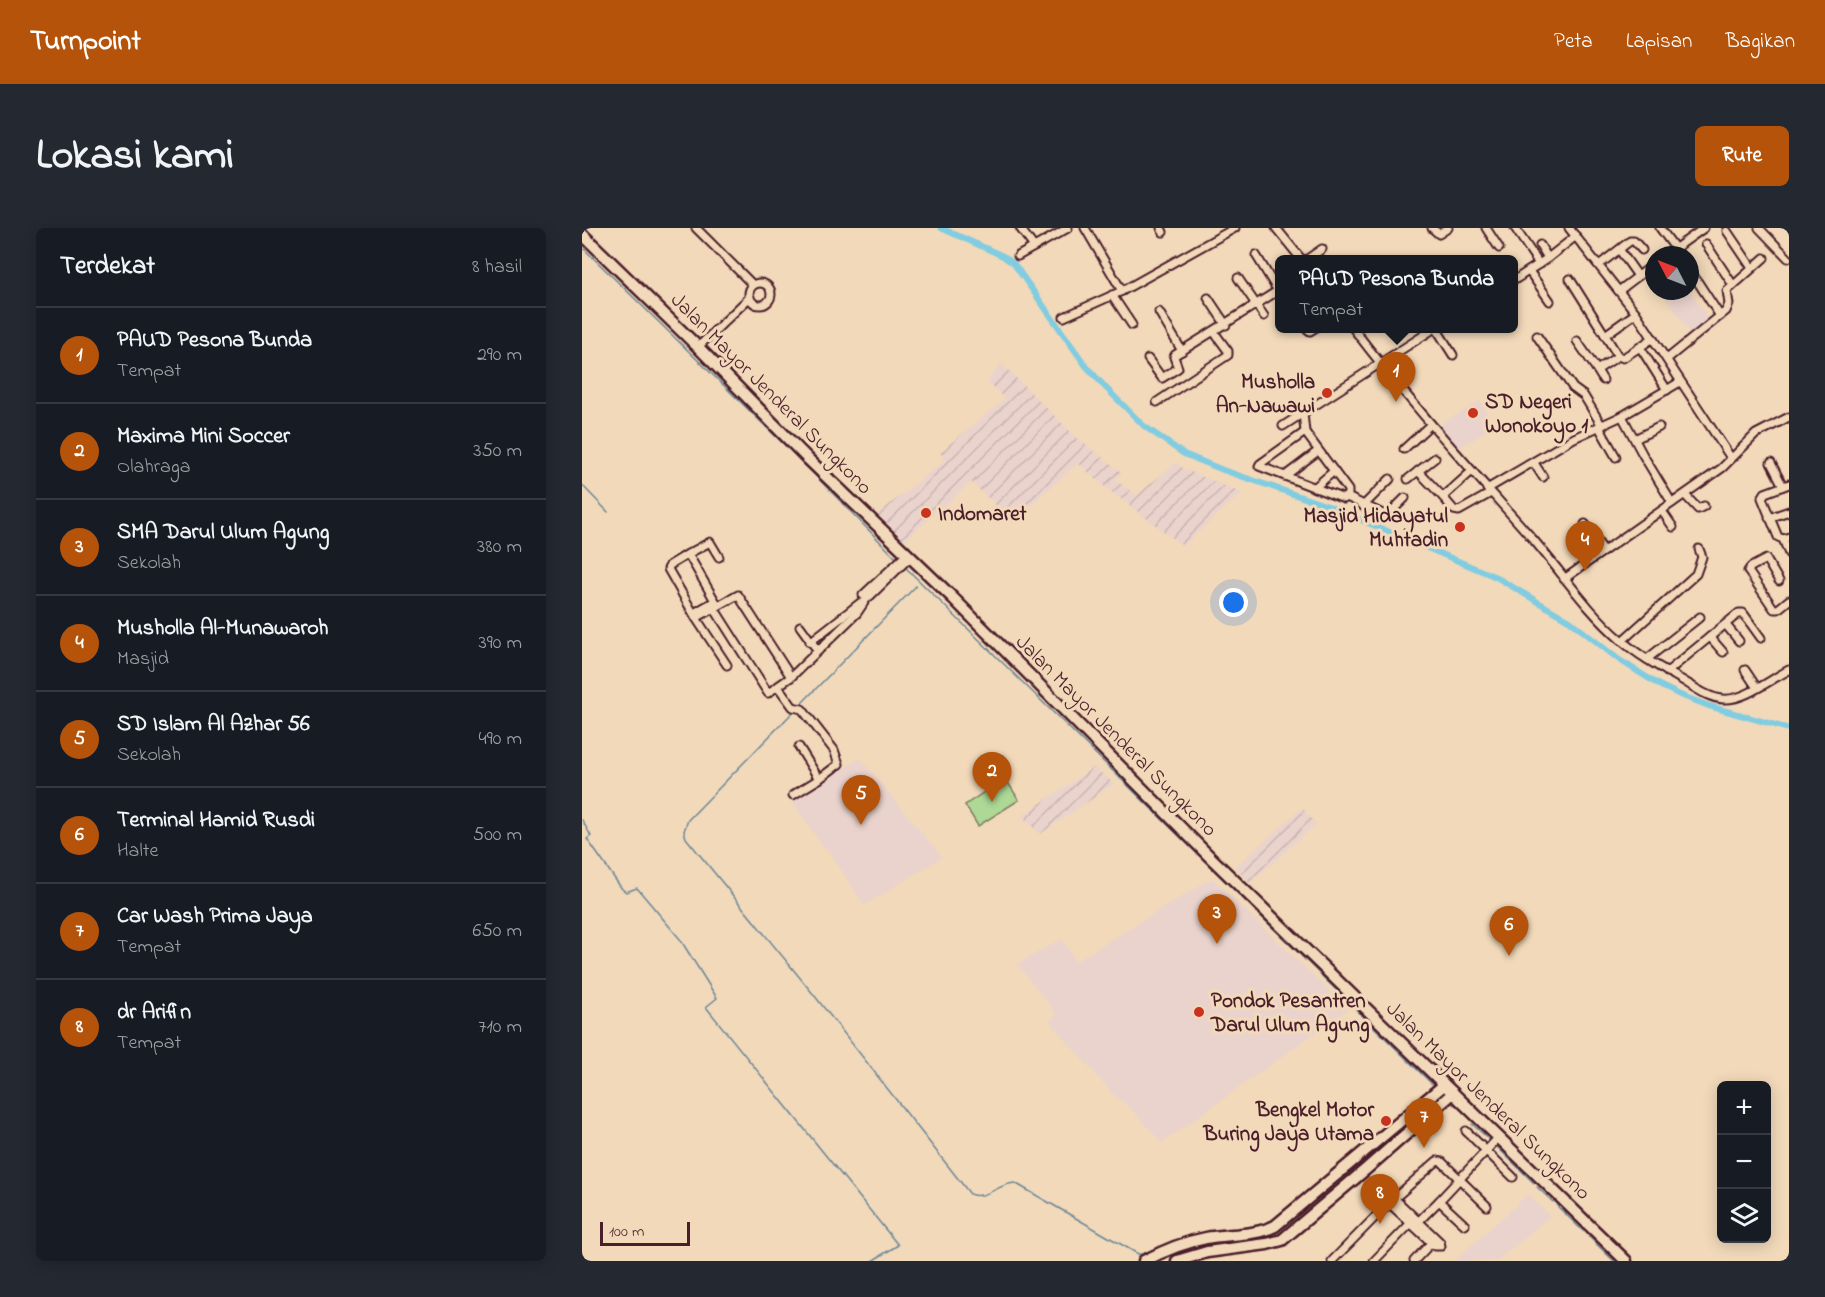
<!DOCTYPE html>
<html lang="id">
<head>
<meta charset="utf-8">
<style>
	:root { --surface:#171b24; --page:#242831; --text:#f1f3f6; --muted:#9ea1a6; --line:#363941; --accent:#b45309 }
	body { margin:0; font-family:"Indie Flower",sans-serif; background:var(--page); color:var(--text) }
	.controls { position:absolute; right:18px; bottom:18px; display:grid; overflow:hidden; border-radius:9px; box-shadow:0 3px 15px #0003 }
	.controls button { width:54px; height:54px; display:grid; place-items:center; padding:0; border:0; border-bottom:2px solid var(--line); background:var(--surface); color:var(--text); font:30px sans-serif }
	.compass { position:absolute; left:1063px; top:18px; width:54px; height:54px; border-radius:50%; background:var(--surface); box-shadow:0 3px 15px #0003; rotate:312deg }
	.scale { position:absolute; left:18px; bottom:15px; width:90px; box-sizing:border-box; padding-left:6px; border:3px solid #4a1f2b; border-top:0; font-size:16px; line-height:21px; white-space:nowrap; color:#4a1f2b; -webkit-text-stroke:4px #f2d9ba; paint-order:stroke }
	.you { position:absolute; left:652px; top:375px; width:21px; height:21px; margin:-15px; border:4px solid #fff; border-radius:50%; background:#1a73e8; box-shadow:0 0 0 9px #1a73e833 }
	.badge { display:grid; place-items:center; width:39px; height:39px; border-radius:50%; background:var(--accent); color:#fff; font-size:20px; font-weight:700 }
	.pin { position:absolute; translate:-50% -50px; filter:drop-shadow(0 2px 3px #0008) }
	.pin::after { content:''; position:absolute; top:32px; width:21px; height:18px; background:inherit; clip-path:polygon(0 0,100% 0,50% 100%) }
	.popup { position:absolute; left:693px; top:27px; width:243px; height:78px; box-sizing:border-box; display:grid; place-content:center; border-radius:9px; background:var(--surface); filter:drop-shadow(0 2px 4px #0005); font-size:20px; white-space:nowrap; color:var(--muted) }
	.popup b { font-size:22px; color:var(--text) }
	.popup::after { content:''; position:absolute; left:50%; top:100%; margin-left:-12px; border:12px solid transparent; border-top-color:var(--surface) }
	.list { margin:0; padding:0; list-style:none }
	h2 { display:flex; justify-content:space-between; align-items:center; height:78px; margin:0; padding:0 24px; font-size:26px }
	h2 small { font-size:20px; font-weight:400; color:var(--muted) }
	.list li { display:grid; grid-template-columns:39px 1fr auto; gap:18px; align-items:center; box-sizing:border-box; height:96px; padding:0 24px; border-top:2px solid var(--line) }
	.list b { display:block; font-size:22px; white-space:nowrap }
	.list p { margin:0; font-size:20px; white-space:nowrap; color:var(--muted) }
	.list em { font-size:20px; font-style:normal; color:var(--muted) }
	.icon { flex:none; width:33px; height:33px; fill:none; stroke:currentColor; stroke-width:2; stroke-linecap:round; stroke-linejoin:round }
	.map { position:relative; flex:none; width:1207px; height:1033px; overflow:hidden; border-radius:9px }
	header { display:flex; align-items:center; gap:36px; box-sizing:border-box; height:84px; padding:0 30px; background:var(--accent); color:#fff }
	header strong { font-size:28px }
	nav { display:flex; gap:33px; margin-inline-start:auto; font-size:21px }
	.intro { display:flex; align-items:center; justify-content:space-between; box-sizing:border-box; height:144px; padding:0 36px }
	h1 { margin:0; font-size:42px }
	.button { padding:15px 27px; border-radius:9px; background:var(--accent); color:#fff; font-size:21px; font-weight:700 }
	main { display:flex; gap:36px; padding:0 36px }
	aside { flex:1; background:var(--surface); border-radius:9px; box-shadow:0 3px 15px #0003 }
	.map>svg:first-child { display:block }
	.built { fill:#ead3cc }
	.industrial { fill:url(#industrial-furrows) }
	.garden { fill:#aed896; stroke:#7c7c60; stroke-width:1.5 }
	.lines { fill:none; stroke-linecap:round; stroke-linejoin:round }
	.stream { stroke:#6b8798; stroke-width:1.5 }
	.canal { stroke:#81cce1; stroke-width:6 }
	.street-casing { stroke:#4a1f2b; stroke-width:11 }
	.primary-casing { stroke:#4a1f2b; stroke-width:15 }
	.street { stroke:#f2d9ba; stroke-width:7 }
	.primary { stroke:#f2d9ba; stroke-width:10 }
	.poi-dot { fill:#c8321e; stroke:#f2d9ba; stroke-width:2 }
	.labels { text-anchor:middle; stroke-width:6; stroke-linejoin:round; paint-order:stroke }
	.poi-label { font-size:21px; font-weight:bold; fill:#4a1f2b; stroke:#f2d9ba; text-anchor:end }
	.street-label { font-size:21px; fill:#4a1f2b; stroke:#f2d9ba }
</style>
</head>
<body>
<header>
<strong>Turnpoint</strong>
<nav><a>Peta</a><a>Lapisan</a><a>Bagikan</a></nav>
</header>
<div class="intro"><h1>Lokasi kami</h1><a class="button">Rute</a></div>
<main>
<aside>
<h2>Terdekat<small>8 hasil</small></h2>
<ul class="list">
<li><span class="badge">1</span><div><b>PAUD Pesona Bunda</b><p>Tempat</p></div><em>290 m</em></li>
<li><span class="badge">2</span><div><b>Maxima Mini Soccer</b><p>Olahraga</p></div><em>350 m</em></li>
<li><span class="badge">3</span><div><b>SMA Darul Ulum Agung</b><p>Sekolah</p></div><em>380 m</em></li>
<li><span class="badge">4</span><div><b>Musholla Al-Munawaroh</b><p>Masjid</p></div><em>390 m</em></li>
<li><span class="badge">5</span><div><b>SD Islam Al Azhar 56</b><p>Sekolah</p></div><em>490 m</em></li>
<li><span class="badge">6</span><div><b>Terminal Hamid Rusdi</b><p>Halte</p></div><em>500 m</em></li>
<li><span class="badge">7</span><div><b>Car Wash Prima Jaya</b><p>Tempat</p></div><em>650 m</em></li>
<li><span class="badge">8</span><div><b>dr Arifin</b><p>Tempat</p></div><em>710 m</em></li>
</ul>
</aside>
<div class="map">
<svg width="1207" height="1033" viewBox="0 0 1207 1033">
	<defs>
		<pattern id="industrial-furrows" width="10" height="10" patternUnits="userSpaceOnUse" patternTransform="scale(1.5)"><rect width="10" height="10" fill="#ead3cc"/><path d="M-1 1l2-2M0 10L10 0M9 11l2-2" fill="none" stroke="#cab5af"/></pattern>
	</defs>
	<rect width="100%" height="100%" fill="#f2d9ba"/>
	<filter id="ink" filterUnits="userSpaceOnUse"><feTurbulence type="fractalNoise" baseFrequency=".0167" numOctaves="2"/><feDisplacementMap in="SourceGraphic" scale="12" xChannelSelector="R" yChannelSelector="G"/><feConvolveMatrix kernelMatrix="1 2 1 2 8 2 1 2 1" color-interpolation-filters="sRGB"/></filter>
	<g filter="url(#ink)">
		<g class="built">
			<polygon points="1080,63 1108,63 1128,93 1109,107"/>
			<polygon points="898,173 913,198 873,222 852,200"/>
			<polygon points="278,530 360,629 282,678 246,621 243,622 210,573"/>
			<polygon points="630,650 766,781 580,915 549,881 530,865 467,793 475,787 435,736 480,711 494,733"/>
			<polygon points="946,966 968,988 915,1033 872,1033"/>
		</g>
		<g class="industrial">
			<polygon points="420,136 492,207 539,244 533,252 555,267 594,235 602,241 660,265 601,318 523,259 496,235 431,293 389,254 322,313 296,286 363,232 358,224 423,171 405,153"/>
			<polygon points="512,539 532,556 458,606 440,588"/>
			<polygon points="720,580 734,596 668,655 653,639"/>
		</g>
		<polygon class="garden" points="423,550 437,572 396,598 383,577"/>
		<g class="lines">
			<g class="stream">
				<polyline points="0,19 222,236 314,330"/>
				<polyline points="0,257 26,284"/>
				<polyline points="322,338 850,856"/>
				<polyline points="220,475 334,358"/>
				<path d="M212,483L106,592L102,603L104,610L232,767L388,966C402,973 418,955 433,955L556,1026H565"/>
				<polyline points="0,592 9,608 5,611 40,661 44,664 55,660 98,711 135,770 124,779 316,1017 290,1033"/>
				<polyline points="871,876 872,877"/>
				<polyline points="890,896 909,913"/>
				<polyline points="914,918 952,955"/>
				<polyline points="955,959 971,974"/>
				<polyline points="975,978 1001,1003"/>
				<polyline points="1006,1008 1032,1033"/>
			</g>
			<polyline class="canal" points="359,0 421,28 432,36 504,138 524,160 562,198 602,226 641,242 746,278 914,349 988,393 1036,431 1077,457 1098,467 1127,478 1207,501"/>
			<g class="street-casing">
				<g id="street">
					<polyline points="114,0 171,57"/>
					<polyline points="438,0 452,19"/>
					<polyline points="503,0 540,63"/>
					<polyline points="579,0 581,4"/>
					<polyline points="694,0 720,32"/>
					<polyline points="850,0 857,6 866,0"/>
					<polyline points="904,0 917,20"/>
					<polyline points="933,0 957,36"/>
					<polyline points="987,0 1054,85 1149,230"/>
					<polyline points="1078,0 1098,27"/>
					<polyline points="1177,0 1206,30"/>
					<polyline points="1145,3 1170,40"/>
					<polyline points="1124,16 1151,57"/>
					<polyline points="958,17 966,30"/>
					<polyline points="1039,24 1056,48"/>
					<polyline points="674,27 696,63"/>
					<polyline points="1084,27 1122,0"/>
					<polyline points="436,28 486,0"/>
					<polyline points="724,32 740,21"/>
					<polyline points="1017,37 1048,13 1052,13 1060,22"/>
					<polyline points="1108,42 1138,88"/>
					<polyline points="947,43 968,73"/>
					<polyline points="656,50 682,88"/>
					<polyline points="988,51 1023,107"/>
					<polyline points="931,53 966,30 994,8"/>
					<circle cx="178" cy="66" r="11"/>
					<polyline points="1038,62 1072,36"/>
					<polyline points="530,67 550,97"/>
					<polyline points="626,70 644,97"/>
					<polyline points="577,84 600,123"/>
					<polyline points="482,89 540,63 653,0"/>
					<polyline points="724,100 728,103 733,100"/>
					<path d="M771,100C827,174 888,240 949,309C979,343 1004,382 1039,412C1057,428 1079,440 1100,452C1112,459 1126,470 1141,471C1162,473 1189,451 1207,442"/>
					<polyline points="854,100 871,127"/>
					<polyline points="955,108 991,160 1002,168 1020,198"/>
					<polyline points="1071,110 1058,119 1085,162"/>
					<polyline points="995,113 1015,142 1036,128 1023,107 1054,85"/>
					<polyline points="116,119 168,69"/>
					<polyline points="1036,128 1041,130 1058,119"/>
					<polyline points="566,131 580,150 596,140 592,129 593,127 697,62"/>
					<polyline points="1085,131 1144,83 1147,76 1145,63 1182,30"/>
					<polyline points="1015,142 1021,152"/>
					<polyline points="575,174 646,127 646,123 632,104"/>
					<polyline points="721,185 723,204"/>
					<polyline points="1040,188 1061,227 1090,275"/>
					<polyline points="701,198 853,100"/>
					<polyline points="1017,199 1034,229"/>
					<polygon points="723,204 766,262 766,266 762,271 677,238 678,236"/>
					<polyline points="1053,211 1077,199"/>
					<polyline points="822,221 848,197"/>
					<polyline points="952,235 961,249"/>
					<polyline points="1189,235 1201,258"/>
					<polyline points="836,243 861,269 890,243"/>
					<polyline points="703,248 736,223"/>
					<polyline points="826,251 853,230"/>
					<polyline points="732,260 752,243"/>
					<polyline points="905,261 992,210 1040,188 1098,154"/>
					<polyline points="1103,267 1116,281 1122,278"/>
					<polyline points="765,269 805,288 823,270"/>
					<polyline points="861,269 872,282 877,283 909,265"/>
					<polyline points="781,278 808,251"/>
					<polyline points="1080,283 1091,299"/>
					<polyline points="1187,290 1207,283"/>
					<polyline points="1003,296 1022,323"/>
					<polyline points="1207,309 1201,311 1207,326"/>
					<polyline points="1201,311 1196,309 1180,270 1183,265 1207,256"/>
					<polyline points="106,326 128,314 137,329"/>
					<polyline points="982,351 1140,240 1174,206 1207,189"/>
					<polyline points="1197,353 1184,331 1169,339 1166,343 1192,381 1196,381 1207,372"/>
					<polyline points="281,367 325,326"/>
					<polyline points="286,370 326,331"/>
					<polyline points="132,380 186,465 209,449 275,385 283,373"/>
					<polyline points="112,385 133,373"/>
					<polyline points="114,390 86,341 88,337 106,326 136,378"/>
					<polyline points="1144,397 1157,413"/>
					<polyline points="218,398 236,423"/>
					<polyline points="1128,409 1141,424"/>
					<polyline points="1040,413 1114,346 1120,329 1117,321"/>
					<polyline points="228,414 278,375"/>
					<polyline points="1065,431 1118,389"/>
					<polyline points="145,437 114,390 156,367 209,449"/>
					<polyline points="1163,442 1175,460"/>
					<polyline points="1085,444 1157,385 1161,385 1179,410"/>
					<polyline points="197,460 211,479 220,481 252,522 257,536 237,551 217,519"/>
					<polyline points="211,567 237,551"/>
					<polyline points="884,903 931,949"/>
					<polyline points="857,973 883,997"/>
					<polyline points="807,975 853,1018 859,1018 858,1014 813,971"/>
					<polyline points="750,1033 807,975 855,933 860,934 905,978"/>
					<polyline points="792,1033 826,998 839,991 857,973 917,909"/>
					<polyline points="832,1033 849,1015"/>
				</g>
			</g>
			<g class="primary-casing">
				<g id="primary">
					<polyline points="0,6 116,119 226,231 369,368 627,628 1044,1033"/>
					<path d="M562,1033C581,1023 603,1014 624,1010C645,1006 673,1008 693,998L862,857"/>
					<polyline points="595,1033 625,1024 685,1016 700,1012 783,942 871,865"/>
				</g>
			</g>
			<use href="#street" class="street"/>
			<use href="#primary" class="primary"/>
		</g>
	</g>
	<g class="poi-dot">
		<circle cx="745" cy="165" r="6"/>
		<circle cx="891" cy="185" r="6"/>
		<circle cx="344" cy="285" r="6"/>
		<circle cx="878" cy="299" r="6"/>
		<circle cx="617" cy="784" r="6"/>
		<circle cx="804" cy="893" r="6"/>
	</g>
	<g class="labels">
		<g class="poi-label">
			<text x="733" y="160">Musholla<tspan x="733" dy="24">An-Nawawi</tspan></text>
			<text x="903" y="180" text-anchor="start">SD Negeri<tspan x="903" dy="24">Wonokoyo 1</tspan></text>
			<text x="356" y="292" text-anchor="start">Indomaret</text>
			<text x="866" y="294">Masjid Hidayatul<tspan x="866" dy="24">Muhtadin</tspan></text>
			<text x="629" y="779" text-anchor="start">Pondok Pesantren<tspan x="629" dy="24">Darul Ulum Agung</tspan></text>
			<text x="792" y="888">Bengkel Motor<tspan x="792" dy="24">Buring Jaya Utama</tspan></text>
		</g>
		<g class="street-label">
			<text transform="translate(190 165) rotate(45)" y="7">Jalan Mayor Jenderal Sungkono</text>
			<text transform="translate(535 507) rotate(45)" y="7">Jalan Mayor Jenderal Sungkono</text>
			<text transform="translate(907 872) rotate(44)" y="7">Jalan Mayor Jenderal Sungkono</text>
		</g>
	</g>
</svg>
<div class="controls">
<button>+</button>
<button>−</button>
<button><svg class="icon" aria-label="layers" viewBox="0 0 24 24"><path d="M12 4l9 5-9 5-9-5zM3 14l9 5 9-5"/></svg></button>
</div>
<svg class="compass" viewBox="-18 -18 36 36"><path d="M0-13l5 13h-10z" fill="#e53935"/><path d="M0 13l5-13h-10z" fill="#9ea1a6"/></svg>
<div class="scale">100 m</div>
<div class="you"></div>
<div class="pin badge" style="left:814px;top:174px">1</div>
<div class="popup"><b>PAUD Pesona Bunda</b>Tempat</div>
<div class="pin badge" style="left:410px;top:574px">2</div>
<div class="pin badge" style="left:635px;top:716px">3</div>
<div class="pin badge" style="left:1003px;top:343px">4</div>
<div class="pin badge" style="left:279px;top:597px">5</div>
<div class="pin badge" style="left:927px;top:728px">6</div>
<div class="pin badge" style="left:842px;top:920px">7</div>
<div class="pin badge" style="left:798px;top:996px">8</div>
</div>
</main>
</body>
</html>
